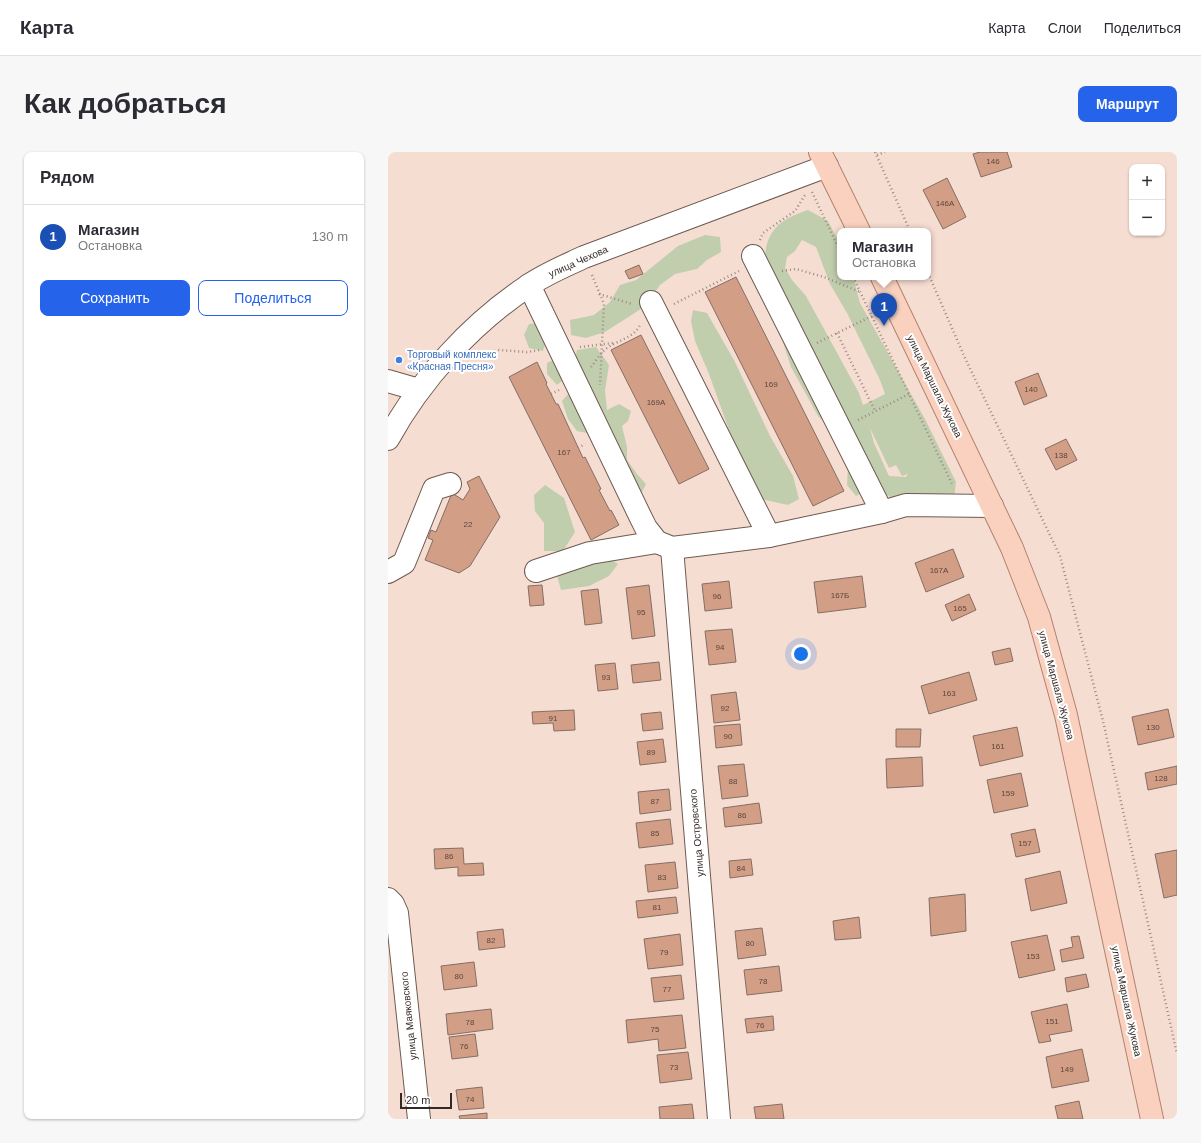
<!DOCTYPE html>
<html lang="ru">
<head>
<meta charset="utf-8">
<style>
	:root { --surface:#fff; --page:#f7f7f7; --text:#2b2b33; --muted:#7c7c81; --line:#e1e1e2; --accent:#2563eb }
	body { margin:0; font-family:Arial,sans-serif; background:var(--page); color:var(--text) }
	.controls { position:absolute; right:12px; top:12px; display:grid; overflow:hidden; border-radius:8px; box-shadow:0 1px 3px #0004 }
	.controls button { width:36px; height:36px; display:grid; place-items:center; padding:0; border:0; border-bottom:1px solid var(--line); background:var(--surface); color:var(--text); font:20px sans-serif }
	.scale { position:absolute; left:12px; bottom:10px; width:52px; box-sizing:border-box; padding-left:4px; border:2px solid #332a26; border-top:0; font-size:11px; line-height:14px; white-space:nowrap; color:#332a26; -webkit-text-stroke:3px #fff; paint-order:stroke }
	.you { position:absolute; left:413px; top:502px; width:14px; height:14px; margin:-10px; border:3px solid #fff; border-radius:50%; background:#1a73e8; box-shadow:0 0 0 6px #1a73e833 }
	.badge { display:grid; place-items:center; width:26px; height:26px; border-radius:50%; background:var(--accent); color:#fff; font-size:13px; font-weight:700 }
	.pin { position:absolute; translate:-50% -33px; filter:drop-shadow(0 1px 2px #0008) }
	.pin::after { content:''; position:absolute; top:21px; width:14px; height:12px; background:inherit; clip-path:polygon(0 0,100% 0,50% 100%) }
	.popup { position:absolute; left:449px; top:76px; width:94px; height:52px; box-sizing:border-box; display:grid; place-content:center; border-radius:8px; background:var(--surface); filter:drop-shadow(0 1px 3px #0005); font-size:13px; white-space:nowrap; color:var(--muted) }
	.popup b { font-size:15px; color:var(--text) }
	.popup::after { content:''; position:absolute; left:50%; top:100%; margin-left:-8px; border:8px solid transparent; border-top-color:var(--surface) }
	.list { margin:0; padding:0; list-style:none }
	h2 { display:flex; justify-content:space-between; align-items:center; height:52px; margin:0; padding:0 16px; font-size:17px }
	h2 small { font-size:13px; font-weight:400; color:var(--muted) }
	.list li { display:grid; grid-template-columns:26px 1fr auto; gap:12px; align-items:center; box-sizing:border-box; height:64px; padding:0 16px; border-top:1px solid var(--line) }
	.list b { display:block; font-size:15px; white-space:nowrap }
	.list p { margin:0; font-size:13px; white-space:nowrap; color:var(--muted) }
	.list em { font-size:13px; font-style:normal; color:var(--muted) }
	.actions { display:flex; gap:8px; padding:12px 16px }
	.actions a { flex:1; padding:9px 0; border:1px solid var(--accent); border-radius:8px; text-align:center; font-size:14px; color:var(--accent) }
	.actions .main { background:var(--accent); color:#fff }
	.map { position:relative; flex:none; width:789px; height:967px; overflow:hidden; border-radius:8px }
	header { display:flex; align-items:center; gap:24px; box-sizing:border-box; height:56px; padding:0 20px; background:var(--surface); border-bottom:1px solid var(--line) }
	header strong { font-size:19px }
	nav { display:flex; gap:22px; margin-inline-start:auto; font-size:14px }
	.intro { display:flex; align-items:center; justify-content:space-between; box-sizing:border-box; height:96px; padding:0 24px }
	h1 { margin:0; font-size:28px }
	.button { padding:10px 18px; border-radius:8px; background:var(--accent); color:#fff; font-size:14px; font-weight:700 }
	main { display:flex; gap:24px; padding:0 24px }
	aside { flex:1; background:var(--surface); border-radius:8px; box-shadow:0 1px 3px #0004 }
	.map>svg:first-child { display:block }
	.green { fill:#c1ceae; fill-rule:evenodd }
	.building { fill:#d39e86; stroke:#846e65 }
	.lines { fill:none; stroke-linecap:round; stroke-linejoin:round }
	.minor-casing { stroke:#6e5a51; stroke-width:24 }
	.major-casing { stroke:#b2826e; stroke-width:24 }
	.path { stroke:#9c8b83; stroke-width:2.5; stroke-dasharray:1 3; stroke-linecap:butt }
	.minor { stroke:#fff; stroke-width:22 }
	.major { stroke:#fad1bf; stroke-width:22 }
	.shop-dot { fill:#3f7fe0; stroke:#fff; stroke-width:1.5 }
	.labels { text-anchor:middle; stroke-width:4; stroke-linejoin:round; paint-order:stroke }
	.number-label { font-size:8px; fill:#5b473e }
	.street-label { font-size:10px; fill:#332a26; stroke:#fff }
	.shop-label { font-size:10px; fill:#366cbe; stroke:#fff; text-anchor:start }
</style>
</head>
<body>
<header>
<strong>Карта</strong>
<nav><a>Карта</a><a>Слои</a><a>Поделиться</a></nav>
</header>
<div class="intro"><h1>Как добраться</h1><a class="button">Маршрут</a></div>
<main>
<aside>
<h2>Рядом<small></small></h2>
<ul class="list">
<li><span class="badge" style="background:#1a4fb4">1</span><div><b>Магазин</b><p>Остановка</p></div><em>130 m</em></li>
</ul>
<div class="actions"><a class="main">Сохранить</a><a>Поделиться</a></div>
</aside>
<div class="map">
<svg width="789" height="967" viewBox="0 0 789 967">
	<rect width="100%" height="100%" fill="#f6ddd2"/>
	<g class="green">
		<path d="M420,58L440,69L452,92V125H465L472,151L538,269L568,330L566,347L511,349L492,340L480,338L468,344L459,333L460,312L443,277L430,264L403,215L395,190L385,167L369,139L368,121C379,109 376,111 378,96C383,73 399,65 420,58ZM414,88L428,95L442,132L459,161L492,228L497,242L475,253L471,241L418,144L404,128L397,116L399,105L407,99ZM482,276L501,316L508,313L514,324L520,322L518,325L501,324L486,291Z"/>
		<polygon points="317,83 332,85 333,100 319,108 309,117 287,122 272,133 256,155 217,180 198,186 183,183 182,168 206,163 222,150 232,133 248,128 290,94"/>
		<polygon points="305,158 319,161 347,210 382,284 405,324 411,347 400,353 373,347 341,278 321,222 307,189 303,169"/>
		<polygon points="152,171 159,185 155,199 141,196 136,183 141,172"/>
		<polygon points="208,195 221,213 217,239 219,258 231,252 243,259 240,269 234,274 239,295 239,308 249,322 258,332 253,342 185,215 189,198"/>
		<polygon points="167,207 175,228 169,233 159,222 159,211"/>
		<polygon points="181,241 203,269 199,281 189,279 180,267 174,249"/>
		<polygon points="157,333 176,346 187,380 175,399 156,399 156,371 147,359 146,343"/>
		<polygon points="217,404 230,412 221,424 201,434 173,438 168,420"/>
	</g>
	<g class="building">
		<polygon points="592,0 619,0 624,15 593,25 585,2"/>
		<polygon points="559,26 578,65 555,77 535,38"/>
		<polygon points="251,113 255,122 241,127 237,119"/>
		<polygon points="348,125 456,339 425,354 317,140"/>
		<polygon points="253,183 321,317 291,332 223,198"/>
		<polygon points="149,210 159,231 158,232 168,252 170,252 195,306 197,305 213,337 211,338 222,359 223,358 231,373 203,388 121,225"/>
		<polygon points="650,221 659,244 636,253 627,230"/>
		<polygon points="678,287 689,308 668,318 657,297"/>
		<polygon points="91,324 112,365 82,414 71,421 37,408 45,388 40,386 43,378 48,380 64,341 75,348 82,337 79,330"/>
		<polygon points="565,397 576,425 538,440 527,411"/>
		<polygon points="474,424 478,455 430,461 426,430"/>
		<polygon points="341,429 344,456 317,459 314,432"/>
		<polygon points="154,433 156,453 142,454 140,434"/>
		<polygon points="261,433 267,484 244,487 238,436"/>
		<polygon points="210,437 214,471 197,473 193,439"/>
		<polygon points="581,442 588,458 564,469 557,453"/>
		<polygon points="344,477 348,510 321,513 317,479"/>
		<polygon points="622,496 625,509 607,513 604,500"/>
		<polygon points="271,510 273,528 245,531 243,513"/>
		<polygon points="227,511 230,537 210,539 207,513"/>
		<polygon points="581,520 589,548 541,562 533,534"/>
		<polygon points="348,540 352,568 326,571 323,543"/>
		<polygon points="780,557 786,585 750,593 744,565"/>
		<polygon points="186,558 187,578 166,579 165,571 145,572 144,560"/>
		<polygon points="273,560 275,577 255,579 253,562"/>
		<polygon points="352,572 354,593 328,596 326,574"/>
		<polygon points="629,575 635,604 592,614 585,584"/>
		<polygon points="508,577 533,577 532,595 508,595"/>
		<polygon points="275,587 278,610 252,613 249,590"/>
		<polygon points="534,605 535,634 499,636 498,607"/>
		<polygon points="356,612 360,644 334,647 330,614"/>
		<polygon points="789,614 789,632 760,638 757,621"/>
		<polygon points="633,621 640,654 606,661 599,628"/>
		<polygon points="281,637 283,658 252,662 250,640"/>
		<polygon points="371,651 374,671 337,675 335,656"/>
		<polygon points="282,667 285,692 251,696 248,671"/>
		<polygon points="647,677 652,700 628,705 623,682"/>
		<polygon points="75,696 76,712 95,711 96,723 70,724 70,715 47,717 46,697"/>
		<polygon points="789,698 789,743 776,746 767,702"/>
		<polygon points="363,707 365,723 342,726 341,709"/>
		<polygon points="287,710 290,736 260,740 257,713"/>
		<polygon points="672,719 679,751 643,759 637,727"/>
		<polygon points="577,742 578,779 543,784 541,746"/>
		<polygon points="288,745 290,761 250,766 248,749"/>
		<polygon points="471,765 473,786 447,788 445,769"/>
		<polygon points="374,776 378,803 350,807 347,779"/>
		<polygon points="115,777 117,795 91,798 89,780"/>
		<polygon points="292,782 295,813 260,817 256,787"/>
		<polygon points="659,783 667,818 631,826 623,790"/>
		<polygon points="691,784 696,806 674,810 672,798 685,795 683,785"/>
		<polygon points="86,810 89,834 56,838 53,814"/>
		<polygon points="391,814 394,839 359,843 356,818"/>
		<polygon points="698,822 701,835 679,840 677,826"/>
		<polygon points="293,823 296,847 266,850 263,826"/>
		<polygon points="679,852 684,879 661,883 663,889 651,891 643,860"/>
		<polygon points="103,857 105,877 60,883 58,862"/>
		<polygon points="294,863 298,896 271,899 270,887 240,891 238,868"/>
		<polygon points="385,864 386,878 359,881 357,867"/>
		<polygon points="87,882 90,904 64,907 61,885"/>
		<polygon points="694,897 701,929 664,936 658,905"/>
		<polygon points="300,900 304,927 272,931 269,903"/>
		<polygon points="94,935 96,956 71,958 68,938"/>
		<polygon points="691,949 695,967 670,967 667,954"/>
		<polygon points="304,952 306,967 272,967 271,955"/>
		<polygon points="394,952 396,967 368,967 366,955"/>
		<polygon points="99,961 99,967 72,967 71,964"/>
	</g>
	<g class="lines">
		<g class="minor-casing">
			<g id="minor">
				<polyline points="365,104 494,360"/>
				<polyline points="141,133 252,364 258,376 269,390 284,396 381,384 494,360 518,353 604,354"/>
				<polyline points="263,150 381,384"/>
				<polyline points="0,229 31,238"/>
				<path d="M0,287C33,227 83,172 140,134C157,122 177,114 196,105L439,14"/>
				<polyline points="284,396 331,967"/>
				<polyline points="148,419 202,401 269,390"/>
				<polyline points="0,420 16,411 46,337 62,332"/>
				<polyline points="0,747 5,752 9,761 31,967"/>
			</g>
		</g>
		<g class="major-casing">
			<g id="major">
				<polyline points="432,0 471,79"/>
				<polyline points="494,125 624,396 651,465 678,563 764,967"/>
			</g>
		</g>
		<g class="path">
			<polyline points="487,0 522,79"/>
			<polyline points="489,3 497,0"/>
			<polyline points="424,40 452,99"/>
			<polyline points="372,88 375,81 407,59 417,43"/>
			<polyline points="394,119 408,117 436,125 472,140"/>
			<polyline points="540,121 577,206 672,404 715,569 789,902"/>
			<polyline points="204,123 216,152 212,233"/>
			<polyline points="465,125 565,334"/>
			<polyline points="211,142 244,152"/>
			<polyline points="286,152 351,119"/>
			<polyline points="449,181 487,259"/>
			<polyline points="429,191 484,164"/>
			<polyline points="192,195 225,191"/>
			<polyline points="87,204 110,198 139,200 152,198"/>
			<path d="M203,215C208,209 212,201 219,196C230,188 246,186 252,173"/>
			<polyline points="163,242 171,238"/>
			<polyline points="470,268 521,242"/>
			<polyline points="190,296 197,292"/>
		</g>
		<use href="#minor" class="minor"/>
		<use href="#major" class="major"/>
	</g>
	<circle class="shop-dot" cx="11" cy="208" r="4"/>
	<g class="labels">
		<g class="number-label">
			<text x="605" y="12">146</text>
			<text x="557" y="54">146А</text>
			<text x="383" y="235">169</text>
			<text x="643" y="240">140</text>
			<text x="268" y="253">169А</text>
			<text x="176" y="303">167</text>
			<text x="673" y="306">138</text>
			<text x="80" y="375">22</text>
			<text x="551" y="421">167А</text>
			<text x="452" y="446">167Б</text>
			<text x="329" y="447">96</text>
			<text x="572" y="459">165</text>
			<text x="253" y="463">95</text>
			<text x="332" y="498">94</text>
			<text x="218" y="528">93</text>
			<text x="561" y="544">163</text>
			<text x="337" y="559">92</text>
			<text x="165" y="569">91</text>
			<text x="765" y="578">130</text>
			<text x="340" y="587">90</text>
			<text x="610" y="597">161</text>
			<text x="263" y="603">89</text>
			<text x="773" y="629">128</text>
			<text x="345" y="632">88</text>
			<text x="620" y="644">159</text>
			<text x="267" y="652">87</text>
			<text x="354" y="666">86</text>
			<text x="267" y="684">85</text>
			<text x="637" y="694">157</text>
			<text x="61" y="707">86</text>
			<text x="353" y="719">84</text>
			<text x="274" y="728">83</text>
			<text x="269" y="758">81</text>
			<text x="103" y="791">82</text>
			<text x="362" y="794">80</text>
			<text x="276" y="803">79</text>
			<text x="645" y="807">153</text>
			<text x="71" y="827">80</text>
			<text x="375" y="832">78</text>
			<text x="279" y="840">77</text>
			<text x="664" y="872">151</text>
			<text x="82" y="873">78</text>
			<text x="372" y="876">76</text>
			<text x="267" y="880">75</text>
			<text x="76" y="897">76</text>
			<text x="286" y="918">73</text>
			<text x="679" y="920">149</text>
			<text x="82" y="950">74</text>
		</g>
		<g class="street-label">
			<text transform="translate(190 109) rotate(-24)" y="4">улица Чехова</text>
			<text transform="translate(547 234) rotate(64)" y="4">улица Маршала Жукова</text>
			<text transform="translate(669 533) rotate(75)" y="4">улица Маршала Жукова</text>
			<text transform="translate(308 681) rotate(-95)" y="4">улица Островского</text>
			<text transform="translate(739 849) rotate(78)" y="4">улица Маршала Жукова</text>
			<text transform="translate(20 864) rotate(-96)" y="4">улица Маяковского</text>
		</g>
		<g class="shop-label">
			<text x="19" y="206">Торговый комплекс<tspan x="19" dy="12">«Красная Пресня»</tspan></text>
		</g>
	</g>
</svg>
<div class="controls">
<button>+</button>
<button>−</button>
</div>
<div class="scale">20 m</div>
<div class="you"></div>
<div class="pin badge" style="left:496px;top:174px;background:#1a4fb4">1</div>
<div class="popup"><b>Магазин</b>Остановка</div>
</div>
</main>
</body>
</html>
